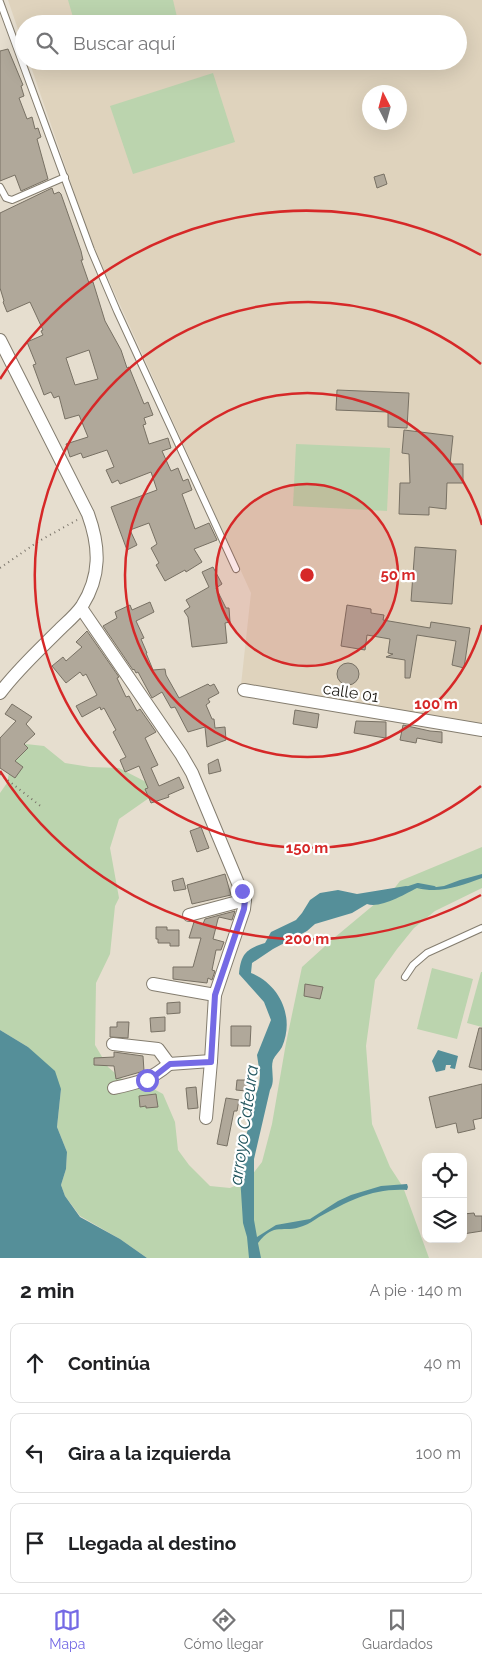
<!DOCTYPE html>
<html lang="es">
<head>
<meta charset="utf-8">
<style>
	:root { --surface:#fff; --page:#f6f6f6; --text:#202124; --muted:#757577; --line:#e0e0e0; --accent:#756ae5 }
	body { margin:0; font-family:Raleway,sans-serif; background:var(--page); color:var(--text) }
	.controls { position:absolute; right:15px; bottom:15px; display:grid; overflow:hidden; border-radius:10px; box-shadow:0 5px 20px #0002 }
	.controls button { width:45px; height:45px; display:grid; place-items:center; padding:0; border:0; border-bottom:1px solid var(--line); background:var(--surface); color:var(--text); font:25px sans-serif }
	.compass { position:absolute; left:362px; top:85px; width:45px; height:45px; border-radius:50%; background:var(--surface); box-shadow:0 5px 20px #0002; rotate:354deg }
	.stop { position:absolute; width:15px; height:15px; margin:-11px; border:4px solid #756ae5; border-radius:50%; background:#fff }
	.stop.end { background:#756ae5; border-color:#fff; box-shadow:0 1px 5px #0008 }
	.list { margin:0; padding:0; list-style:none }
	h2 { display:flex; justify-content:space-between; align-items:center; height:65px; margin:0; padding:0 20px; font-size:21px }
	h2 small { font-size:16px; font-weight:400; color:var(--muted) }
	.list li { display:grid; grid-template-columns:32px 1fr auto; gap:15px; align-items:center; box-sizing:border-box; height:80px; margin:0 10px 10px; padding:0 10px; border:1px solid var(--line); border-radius:10px }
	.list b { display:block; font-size:19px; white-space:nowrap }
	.list em { font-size:16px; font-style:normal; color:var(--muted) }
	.icon { flex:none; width:28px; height:28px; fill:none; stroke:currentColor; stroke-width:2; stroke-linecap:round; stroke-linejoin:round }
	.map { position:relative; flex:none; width:482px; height:1258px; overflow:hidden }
	.search { position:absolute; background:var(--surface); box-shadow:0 5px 20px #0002; left:15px; right:15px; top:15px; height:55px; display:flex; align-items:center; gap:12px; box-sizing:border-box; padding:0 18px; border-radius:28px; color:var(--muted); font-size:19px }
	.sheet { height:335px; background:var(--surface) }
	nav { display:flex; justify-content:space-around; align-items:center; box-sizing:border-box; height:70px; border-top:1px solid var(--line); background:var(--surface); font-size:14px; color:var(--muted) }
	nav a { display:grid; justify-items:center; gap:2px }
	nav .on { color:var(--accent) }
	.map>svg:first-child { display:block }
	.built { fill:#dfd3bd; fill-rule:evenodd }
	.green { fill:#bbd4ae }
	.water { fill:#558f99 }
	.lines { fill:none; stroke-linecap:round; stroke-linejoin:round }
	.stream { stroke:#558f99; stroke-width:4 }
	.building { fill:#b0a89a; stroke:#787164; fill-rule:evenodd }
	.service-casing { stroke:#847d6f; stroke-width:8 }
	.minor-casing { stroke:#847d6f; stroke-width:14 }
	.path { stroke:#797369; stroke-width:2; stroke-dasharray:1 4; stroke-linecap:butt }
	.service { stroke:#fff; stroke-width:6 }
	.minor { stroke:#fff; stroke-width:12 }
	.route { stroke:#756ae5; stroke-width:6 }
	.ring { fill:none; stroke:#d62828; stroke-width:2.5 }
	.labels { text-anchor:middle; stroke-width:4.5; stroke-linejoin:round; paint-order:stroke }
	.street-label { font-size:16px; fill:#1d1a14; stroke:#fff }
	.water-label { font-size:18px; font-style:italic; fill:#23565f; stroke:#fff }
	.centre { fill:#d62828; stroke:#fff; stroke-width:2.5 }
	.ring-label { font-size:15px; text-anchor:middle; font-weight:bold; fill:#d62828; stroke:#fff; stroke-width:4.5; stroke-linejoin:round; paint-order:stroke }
</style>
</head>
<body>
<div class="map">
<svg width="482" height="1258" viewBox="0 0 482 1258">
	<rect width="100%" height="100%" fill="#e6decf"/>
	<path class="built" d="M8,0H482V726L241,685L251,593L91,241L29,61H458V24H24V47ZM370,92H400V122H370Z"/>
	<g class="green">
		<polygon points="68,0 173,0 177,17 152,24 75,24"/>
		<polygon points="213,73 235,142 133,174 110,106"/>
		<polygon points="296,444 390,448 387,511 293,506"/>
		<polygon points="26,744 44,746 65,763 90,767 119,768 146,782 149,798 119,819 110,848 119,898 115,906 110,954 96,983 95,1045 108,1067 129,1085 150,1087 163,1094 175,1122 178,1150 189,1165 210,1186 230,1188 248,1180 262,1162 272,1124 286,1043 302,967 334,938 376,903 390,894 400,881 482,847 482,888 435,911 414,928 397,949 375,980 366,1046 372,1124 390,1167 403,1187 429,1258 147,1258 120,1239 80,1216 65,1196 61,1185 66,1169 67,1152 57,1127 61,1089 28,1047 0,1030 0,793 7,783 13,752"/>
		<polygon points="432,968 473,979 457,1039 417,1029"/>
		<polygon points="481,972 482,972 482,1027 467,1023"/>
	</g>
	<g class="water">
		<path d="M482,874V878C460,886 440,894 417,888C405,894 380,909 367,904L352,913L315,924L307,931L273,949L252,963L251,973C280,985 295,1017 282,1047C280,1051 275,1055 273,1060C270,1070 276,1080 270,1090L254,1159V1220L257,1237L276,1225L310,1219L338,1201L351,1195L381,1186L407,1184L408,1187L407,1190C372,1188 349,1201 319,1217C314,1220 309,1224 303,1226C282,1234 275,1221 258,1243L261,1258H249L247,1237L243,1223L239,1160L250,1122L252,1106L259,1085L260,1075L257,1055L271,1020L264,1002L239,974C241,954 246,949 265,943L271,932L296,920L302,913L310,900L320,893L338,890L357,894L406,886L429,888L444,886L460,880Z"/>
		<polygon points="0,1030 28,1047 55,1071 61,1089 57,1127 67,1152 66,1169 61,1185 65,1196 80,1217 120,1239 147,1258 0,1258"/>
		<polygon points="438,1050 458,1056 455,1069 450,1068 451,1065 446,1065 445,1070 436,1072 432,1061"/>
	</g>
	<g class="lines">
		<polyline class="stream" points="409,888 418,885 434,888"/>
	</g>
	<g class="building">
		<polygon points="8,49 23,85 21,86 24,96 19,98 27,119 32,117 35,129 38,128 41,137 37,139 48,179 21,191 15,175 0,181 0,51"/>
		<polygon points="384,174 387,184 377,188 374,177"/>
		<path d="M52,188L54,194L59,192L61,194L81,251L83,260H81L89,283L93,282L105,321L121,350L127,368L129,367L144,404L148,402L153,415L144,418L146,424L143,425L149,444L168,438L171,448L162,451L171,471L178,468L183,481L188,479L192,490L182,494L195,529L209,523L217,540L194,549L202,562L186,572L185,570L165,581L156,565L159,563L151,548L157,544L149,523L130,530L137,545L127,550L111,507L157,490L151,472L120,484L118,480L112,483L106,470L114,467L107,450L83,458L81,453L70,457L66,444L88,437L79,415L65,419L59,396L54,398L51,392L44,395L33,365L36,364L27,342L43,335L41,331L43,330L30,302L7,312L3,302L4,301L0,288V213ZM89,350L98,379L75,385L66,358Z"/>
		<polygon points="337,390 409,393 407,428 388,427 388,412 336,410"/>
		<polygon points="404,430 453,436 450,464 463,464 463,483 447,483 446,509 429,507 429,515 399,514 400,483 410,483 409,454 402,453"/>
		<polygon points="415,547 456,550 452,604 411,601"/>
		<polygon points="213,567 222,584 216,588 226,608 229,608 230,622 225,623 227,643 192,647 188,617 184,611 190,607 186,600 209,587 202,572"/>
		<polygon points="150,602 154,612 136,621 144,638 141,639 147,653 146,653 153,670 165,669 166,675 179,698 208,684 210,686 214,684 219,693 208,699 210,702 206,705 212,719 214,719 215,728 225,727 226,740 207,747 205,727 188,732 175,707 171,708 162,692 152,698 138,672 136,673 134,669 133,670 103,626 117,618 115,612 130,605 132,610"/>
		<polygon points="347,605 371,609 371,613 384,615 383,620 430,628 431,622 470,628 464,668 452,665 456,641 417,635 410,678 405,678 405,660 386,657 393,654 388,653 390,639 367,635 365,650 341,646"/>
		<polygon points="87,631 119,677 117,678 126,697 129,696 137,711 140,709 156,732 145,738 158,765 151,768 159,786 179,777 184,788 168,795 169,797 151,803 145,789 148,788 139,766 125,772 120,760 126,757 113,732 116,730 104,708 101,710 100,707 82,717 76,706 97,695 86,674 83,676 80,672 66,683 52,666 63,657 66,661 82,647 76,642"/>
		<circle cx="348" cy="674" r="11"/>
		<polygon points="12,704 32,717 26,724 35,734 24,744 28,748 15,761 23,767 15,778 0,768 0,738 16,721 5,714"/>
		<polygon points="295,710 319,714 317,728 293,724"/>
		<polygon points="356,721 386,722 386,738 354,733"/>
		<polygon points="403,725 430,731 442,732 442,743 417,738 416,743 400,740"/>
		<polygon points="218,759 221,771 209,774 208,764"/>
		<polygon points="201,827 209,848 197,852 190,831"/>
		<polygon points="225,874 231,895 192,904 187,885"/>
		<polygon points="183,878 186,889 174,891 172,881"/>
		<polygon points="235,911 232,920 219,917 218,919 213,939 224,942 221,950 216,950 212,970 215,971 212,980 208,978 207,983 173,979 173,967 193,967 201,938 189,938 194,922 203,924 205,919"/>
		<polygon points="156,927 167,927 167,930 179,930 179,946 170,946 170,943 158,943 158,939 156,939"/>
		<polygon points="305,984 323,987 320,999 304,996"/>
		<polygon points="180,1002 180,1013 167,1014 167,1003"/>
		<polygon points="165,1017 165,1031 151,1032 150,1018"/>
		<polygon points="117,1022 129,1022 128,1038 110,1037 110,1027 117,1027"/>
		<polygon points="231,1026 251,1026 250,1046 231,1046"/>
		<polygon points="479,1028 482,1028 482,1070 469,1067"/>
		<polygon points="114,1052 143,1056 144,1071 116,1079 114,1066 94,1065 94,1058 114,1057"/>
		<polygon points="237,1080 246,1080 246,1091 236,1090"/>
		<polygon points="482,1084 482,1118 473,1120 475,1129 458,1133 456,1123 436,1128 429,1097"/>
		<polygon points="196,1087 198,1108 188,1109 186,1088"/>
		<polygon points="156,1094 158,1107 146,1108 146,1106 140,1107 139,1096"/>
		<polygon points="226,1098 239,1100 237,1111 234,1111 227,1146 217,1144"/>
		<polygon points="474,1213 475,1216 482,1216 482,1231 463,1234 463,1214"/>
	</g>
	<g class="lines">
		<g class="service-casing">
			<g id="service">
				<polyline points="0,2 91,250 117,311 236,569"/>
				<polyline points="0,187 6,198 12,200 65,177"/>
				<polyline points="405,977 413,965 427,953 482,928"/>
			</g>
		</g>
		<g class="minor-casing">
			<g id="minor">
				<path d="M0,340L88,514C100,547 101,576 82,606C76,615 66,623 58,631C38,651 17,670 0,693"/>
				<polyline points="81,608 181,754 192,773 245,900 244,909 215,995 211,1061 206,1118"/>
				<polyline points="244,690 482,730"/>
				<polyline points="189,915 245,900"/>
				<polyline points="153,984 215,995"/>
				<polyline points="113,1044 158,1049 169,1064 211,1061"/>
				<path d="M114,1088C137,1083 151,1080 169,1064"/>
			</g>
		</g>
		<g class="path">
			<polyline points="0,568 39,541 77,520"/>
			<polyline points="0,774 43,808"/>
		</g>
		<use href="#service" class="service"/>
		<use href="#minor" class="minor"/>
	</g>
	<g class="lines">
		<polyline class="route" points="147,1080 156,1075 170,1064 211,1062 215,995 244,909 245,900 242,891"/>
	</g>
	<circle cx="307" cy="575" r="91" fill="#d62828" fill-opacity=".12"/>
	<g class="ring">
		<circle cx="307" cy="575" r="91"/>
		<path d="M482 625A182 182 0 1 1 482 525"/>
		<path d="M481 786A273 273 0 1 1 481 364"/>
		<path d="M481 895A364 364 0 0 1 0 771M0 379A364 364 0 0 1 481 255"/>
	</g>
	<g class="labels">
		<g class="street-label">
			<text transform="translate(351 692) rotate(9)" y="6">calle 01</text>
		</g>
		<g class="water-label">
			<text transform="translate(244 1125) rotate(-82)" y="6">arroyo Cateura</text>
		</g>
	</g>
	<circle cx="307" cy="575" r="8" class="centre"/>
	<g class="ring-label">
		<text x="398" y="580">50 m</text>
		<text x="436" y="709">100 m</text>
		<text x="307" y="853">150 m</text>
		<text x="307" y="944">200 m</text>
	</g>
</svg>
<div class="controls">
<button><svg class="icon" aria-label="locate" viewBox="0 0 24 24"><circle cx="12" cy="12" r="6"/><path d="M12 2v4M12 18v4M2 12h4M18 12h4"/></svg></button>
<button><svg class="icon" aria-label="layers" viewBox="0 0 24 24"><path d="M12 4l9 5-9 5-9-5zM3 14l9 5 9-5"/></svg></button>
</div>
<svg class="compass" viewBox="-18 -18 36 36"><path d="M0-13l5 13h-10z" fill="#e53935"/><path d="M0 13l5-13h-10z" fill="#757577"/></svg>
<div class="stop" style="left:147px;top:1080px"></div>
<div class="stop end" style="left:242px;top:891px"></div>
<div class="search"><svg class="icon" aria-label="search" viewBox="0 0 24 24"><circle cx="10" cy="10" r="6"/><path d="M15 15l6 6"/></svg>Buscar aquí</div>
</div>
<section class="sheet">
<h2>2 min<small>A pie · 140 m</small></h2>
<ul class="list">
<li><svg class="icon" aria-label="ahead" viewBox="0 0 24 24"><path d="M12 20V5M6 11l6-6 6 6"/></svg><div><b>Continúa</b></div><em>40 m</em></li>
<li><svg class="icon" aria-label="left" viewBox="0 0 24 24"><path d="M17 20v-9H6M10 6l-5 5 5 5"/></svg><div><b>Gira a la izquierda</b></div><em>100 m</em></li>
<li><svg class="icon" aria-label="arrive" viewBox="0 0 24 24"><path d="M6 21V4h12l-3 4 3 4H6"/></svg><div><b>Llegada al destino</b></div></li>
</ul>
</section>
<nav>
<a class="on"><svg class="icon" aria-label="map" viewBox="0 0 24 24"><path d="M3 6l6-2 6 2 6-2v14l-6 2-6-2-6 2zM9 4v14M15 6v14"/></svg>Mapa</a>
<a><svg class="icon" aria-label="directions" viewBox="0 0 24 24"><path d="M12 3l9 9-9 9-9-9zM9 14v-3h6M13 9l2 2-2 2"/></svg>Cómo llegar</a>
<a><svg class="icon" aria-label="saved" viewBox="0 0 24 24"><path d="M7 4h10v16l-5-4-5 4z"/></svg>Guardados</a>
</nav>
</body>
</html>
